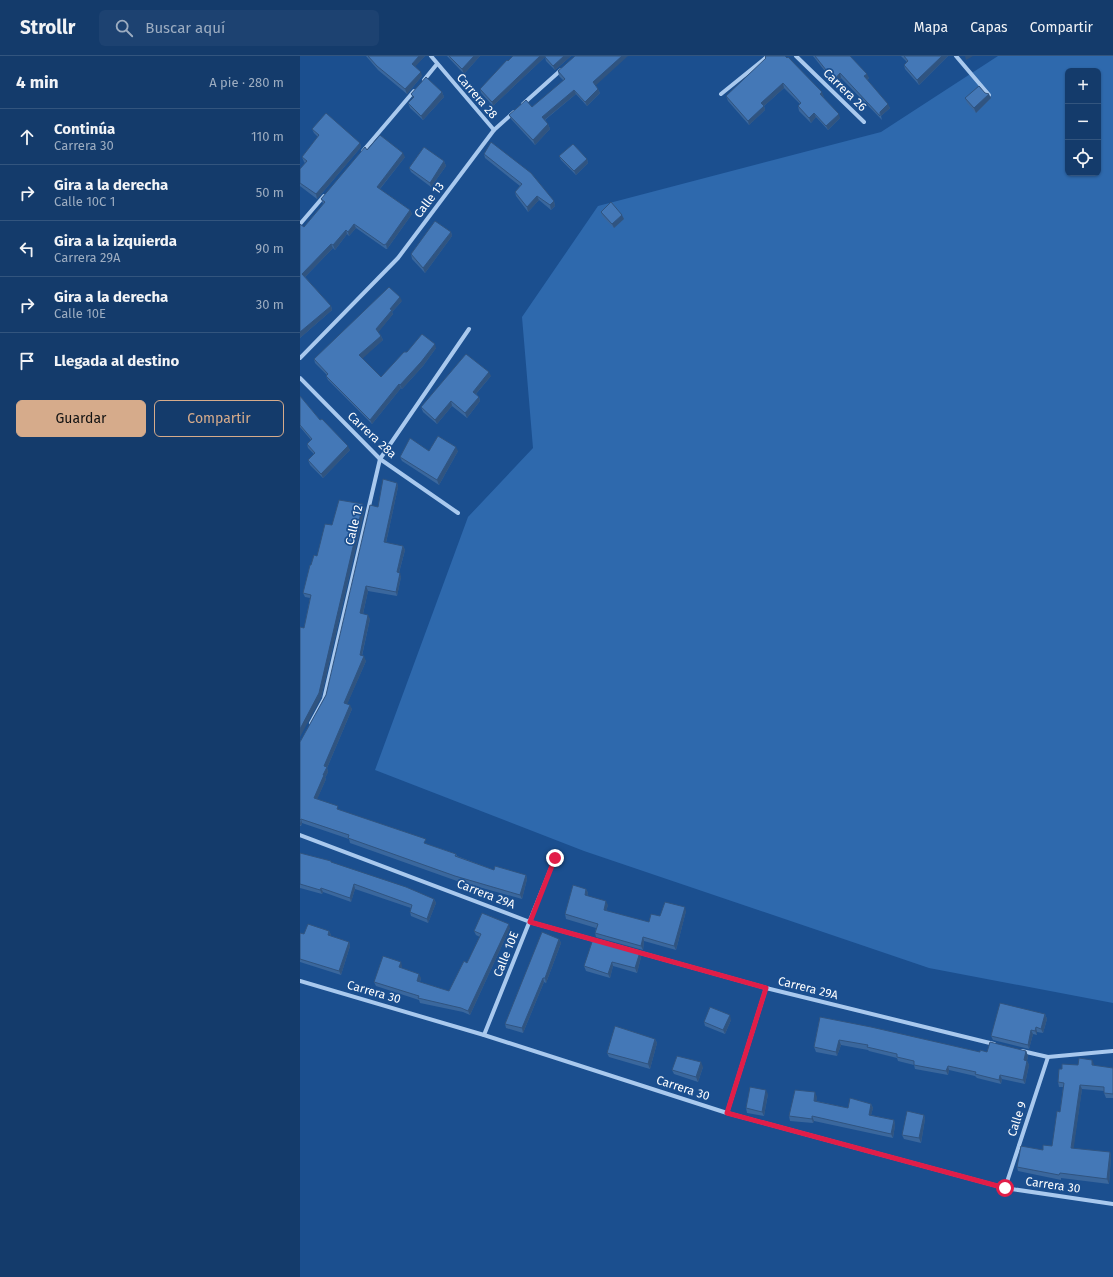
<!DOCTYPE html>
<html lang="es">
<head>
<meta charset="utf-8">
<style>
	:root { --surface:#143b6b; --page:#1d4271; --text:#f1f3f6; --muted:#9dadc1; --line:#33557e; --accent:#d6ab8b }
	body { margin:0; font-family:"Fira Sans",sans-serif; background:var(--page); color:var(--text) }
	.controls { position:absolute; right:12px; top:12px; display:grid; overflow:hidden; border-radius:6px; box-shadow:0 1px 3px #0004 }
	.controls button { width:36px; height:36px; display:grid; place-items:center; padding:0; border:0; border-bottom:1px solid var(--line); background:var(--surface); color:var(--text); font:20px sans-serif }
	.stop { position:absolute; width:12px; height:12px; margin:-9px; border:3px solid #e11d48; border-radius:50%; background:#fff }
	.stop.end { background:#e11d48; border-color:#fff; box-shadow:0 1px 4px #0008 }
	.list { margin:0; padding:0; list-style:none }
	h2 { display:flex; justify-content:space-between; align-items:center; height:52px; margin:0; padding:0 16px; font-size:17px }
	h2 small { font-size:13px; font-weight:400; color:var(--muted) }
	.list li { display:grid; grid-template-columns:26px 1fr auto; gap:12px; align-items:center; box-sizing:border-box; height:56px; padding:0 16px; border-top:1px solid var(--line) }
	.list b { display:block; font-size:15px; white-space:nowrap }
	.list p { margin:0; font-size:13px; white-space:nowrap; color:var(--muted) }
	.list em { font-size:13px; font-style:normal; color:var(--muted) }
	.actions { display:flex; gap:8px; padding:12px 16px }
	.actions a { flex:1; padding:9px 0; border:1px solid var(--accent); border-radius:6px; text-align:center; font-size:14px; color:var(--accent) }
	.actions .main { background:var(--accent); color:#111 }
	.icon { flex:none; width:22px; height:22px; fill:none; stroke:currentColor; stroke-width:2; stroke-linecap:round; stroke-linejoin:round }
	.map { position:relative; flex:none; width:813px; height:1221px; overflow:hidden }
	header { display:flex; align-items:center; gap:24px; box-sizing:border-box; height:56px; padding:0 20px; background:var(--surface); border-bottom:1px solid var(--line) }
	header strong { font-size:19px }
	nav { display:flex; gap:22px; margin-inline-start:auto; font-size:14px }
	.search { width:280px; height:36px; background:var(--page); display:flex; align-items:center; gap:10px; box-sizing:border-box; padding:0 14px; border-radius:6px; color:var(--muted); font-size:15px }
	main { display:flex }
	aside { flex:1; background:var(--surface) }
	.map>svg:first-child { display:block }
	.green { fill:#2e69ad; fill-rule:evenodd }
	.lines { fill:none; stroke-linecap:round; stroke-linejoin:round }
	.minor { stroke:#a9c9ee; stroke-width:4 }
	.wall { fill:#3a679d }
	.shaded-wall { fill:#305480 }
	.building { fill:#4478b7; stroke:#305480 }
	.route { stroke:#e11d48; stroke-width:5 }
	.labels { text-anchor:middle; stroke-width:3.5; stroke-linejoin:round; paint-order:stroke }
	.street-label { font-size:12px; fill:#fff; stroke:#1b4f8f }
</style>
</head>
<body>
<header>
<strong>Strollr</strong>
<div class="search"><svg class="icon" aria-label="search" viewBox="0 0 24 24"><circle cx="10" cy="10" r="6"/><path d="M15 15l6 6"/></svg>Buscar aquí</div>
<nav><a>Mapa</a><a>Capas</a><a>Compartir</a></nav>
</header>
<main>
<aside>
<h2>4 min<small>A pie · 280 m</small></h2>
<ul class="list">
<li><svg class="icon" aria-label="ahead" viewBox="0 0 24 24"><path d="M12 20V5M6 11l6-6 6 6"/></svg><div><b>Continúa</b><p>Carrera 30</p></div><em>110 m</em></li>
<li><svg class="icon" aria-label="right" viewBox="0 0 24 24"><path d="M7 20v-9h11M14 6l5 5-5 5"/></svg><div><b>Gira a la derecha</b><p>Calle 10C 1</p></div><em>50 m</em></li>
<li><svg class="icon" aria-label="left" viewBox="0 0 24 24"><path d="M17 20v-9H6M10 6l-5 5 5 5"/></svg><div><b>Gira a la izquierda</b><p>Carrera 29A</p></div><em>90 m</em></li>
<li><svg class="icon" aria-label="right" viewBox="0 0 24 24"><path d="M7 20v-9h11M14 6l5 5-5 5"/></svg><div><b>Gira a la derecha</b><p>Calle 10E</p></div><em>30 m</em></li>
<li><svg class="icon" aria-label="arrive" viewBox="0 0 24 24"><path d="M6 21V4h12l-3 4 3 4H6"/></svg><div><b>Llegada al destino</b></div></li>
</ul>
<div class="actions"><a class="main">Guardar</a><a>Compartir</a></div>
</aside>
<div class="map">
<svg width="813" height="1221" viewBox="0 0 813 1221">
	<rect width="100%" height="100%" fill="#1b4f8f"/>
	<path class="green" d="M698,0H813V947L629,912L284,795L75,714L168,461L233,392L222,261L298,150L581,76ZM768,15H798V117H768Z"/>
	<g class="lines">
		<g class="minor">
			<polyline points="131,0 194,74"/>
			<polyline points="496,0 564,66"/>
			<polyline points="656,0 689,39"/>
			<polyline points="124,24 137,8"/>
			<polyline points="421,38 468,0"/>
			<polyline points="223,48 261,14"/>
			<polyline points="63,95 114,35"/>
			<polyline points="0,168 24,140"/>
			<polyline points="0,302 98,202 194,74 214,56"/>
			<polyline points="0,322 80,403 158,457"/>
			<polyline points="11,667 24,643 80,403 169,273"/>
			<polyline points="0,779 230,866 466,932 694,988"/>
			<polyline points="0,925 184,979 427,1057 705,1132 813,1148"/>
			<polyline points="184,979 255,802"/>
			<polyline points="722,995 748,1001 813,995"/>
			<polyline points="427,1057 466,932"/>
			<polyline points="705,1132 748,1001"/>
		</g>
	</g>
	<g class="wall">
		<polygon points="66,0 125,0 115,10 122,20 107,38 78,14"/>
		<polygon points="147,0 180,0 164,18"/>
		<polygon points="213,0 271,0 255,14 246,5 245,1 193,50 181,37 180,33"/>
		<polygon points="513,0 550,0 569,22 567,24 590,52 581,60 582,64 541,22 535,28"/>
		<polygon points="601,0 648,0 619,29 605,13 604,9 607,6"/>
		<polygon points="465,1 524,41 523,41 540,62 528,74 516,61 511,67 499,55 498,50 500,48 484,32 464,50 465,54 449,69 428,45 426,40 466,3"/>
		<polygon points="258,15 296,30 300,37 287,50 276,38 245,64 248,68 250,73 235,89 211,63 209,59 232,51 264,25 259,20"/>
		<polygon points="142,36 144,41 123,64 110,52 108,47 113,42 111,38"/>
		<polygon points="665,42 691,42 676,57 667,47"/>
		<polygon points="12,73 60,87 61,91 17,143 0,130 0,113 5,107 4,106 2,101 18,81 14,77"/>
		<polygon points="67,94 105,101 80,133 110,154 112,158 87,193 86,193 56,172 49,180 47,178 35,194 33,192 5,221 31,250 32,254 0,282 0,168 4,171 23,148 21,143"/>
		<polygon points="184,98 254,145 255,150 251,154 239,144 228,156 216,140 215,136 220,130 185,102"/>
		<polygon points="259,100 287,103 288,107 276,119 261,104"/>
		<polygon points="144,105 146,110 131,131 111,116 109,112"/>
		<polygon points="301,156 324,163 314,172 302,160"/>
		<polygon points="151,176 152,180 125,217 112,203 111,198"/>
		<polygon points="102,245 92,256 93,258 78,276 81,280 83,284 62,302 81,321 107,296 136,292 123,310 102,333 101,332 72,368 28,324 26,320 27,319 15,307 14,303"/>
		<polygon points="191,320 176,338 179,341 180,345 167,362 152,350 137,368 123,356 121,351"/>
		<polygon points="0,340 20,364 50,394 23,422 10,409 8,404 14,398 8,392 7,388 11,384 0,371"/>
		<polygon points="129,395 158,395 139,429 102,405 100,401"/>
		<polygon points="97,427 98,431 86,487 103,490 105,494 99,517 101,521 97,540 68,535 63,558 70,563 62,600 66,605 47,648 52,653 27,712 28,716 25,722 26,723 17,743 40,754 127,788 156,798 157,800 194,814 226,819 227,823 222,843 157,825 50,787 49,783 2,767 1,770 0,770 0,686 26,639 78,451"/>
		<polygon points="65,452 21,642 4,572 10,542 5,541 3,537 11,509 17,500 32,469"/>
		<polygon points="0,797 32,807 134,843 136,847 128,867 111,860 110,856 111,852 55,833 51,846 23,836 22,838 0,832"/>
		<polygon points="286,833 288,837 287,840 308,849 306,855 349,866 360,860 386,855 376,894 344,885 343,894 296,881 295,877 296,872 266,863 265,858"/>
		<polygon points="210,872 170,959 163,956 120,947 119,944 76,930 74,926 102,910 101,912 121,922 120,926 149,935 167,907 180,881 176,879 174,875"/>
		<polygon points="29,875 31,879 31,880 49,886 50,890 41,919 0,906 0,877 4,878"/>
		<polygon points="259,883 261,887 246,927 244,926 223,977 206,972 205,968"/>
		<polygon points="340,896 341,901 337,917 313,910 310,922 286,915 284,910"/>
		<polygon points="745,958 747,963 743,977 737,976 737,979 733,978 729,993 693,984 691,980"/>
		<polygon points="520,961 680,996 726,995 728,1000 727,1005 729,1009 725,1028 702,1023 701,1028 677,1022 675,1020 649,1014 648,1019 615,1013 614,1009 598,1005 597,1002 569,995 568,994 541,989 537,1000 516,996 514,991"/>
		<polygon points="431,964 425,978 405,970 404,966"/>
		<polygon points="355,983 357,987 350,1013 309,1001 307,997"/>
		<polygon points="794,1008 794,1010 813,1012 813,1042 806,1042 804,1037 804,1035 782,1033 773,1093 810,1096 811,1101 809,1128 761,1122 761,1124 718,1115 717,1111 743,1094 752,1090 760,1056 763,1031 759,1031 758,1026 778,1009"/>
		<polygon points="403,1011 398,1026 374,1018 372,1014"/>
		<polygon points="468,1038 464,1060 447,1057 446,1052"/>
		<polygon points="517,1041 516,1045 548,1052 571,1048 573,1052 571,1059 594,1064 595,1069 593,1082 514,1065 513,1067 490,1065 489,1060"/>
		<polygon points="624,1059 625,1063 621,1087 604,1083 602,1079"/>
	</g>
	<g class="shaded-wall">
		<polygon points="119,0 125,0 114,12 112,8"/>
		<polygon points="174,0 180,0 164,18 162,13"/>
		<polygon points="240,0 245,0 245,1 193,50 192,46"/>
		<polygon points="264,0 271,0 255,14 253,10"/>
		<polygon points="322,0 328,0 294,31 293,26"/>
		<polygon points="642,0 648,0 619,29 617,24"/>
		<polygon points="665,0 673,0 666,4"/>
		<polygon points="121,16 122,20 107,38 105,33"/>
		<polygon points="540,17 541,22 535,28 534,24"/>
		<polygon points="567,18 569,22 565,25 564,20"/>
		<polygon points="483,27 484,32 464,50 465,54 449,69 448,65 461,47"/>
		<polygon points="298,33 300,37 287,50 285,46"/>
		<polygon points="274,34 276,38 243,65 242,61"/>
		<polygon points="142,36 144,41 123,64 121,60"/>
		<polygon points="522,36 524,41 522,42 520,38"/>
		<polygon points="689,38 691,42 676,57 674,52"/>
		<polygon points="588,48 590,52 581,60 582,64 580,56"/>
		<polygon points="514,57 516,61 511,67 509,62"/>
		<polygon points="539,58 540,62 528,74 526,70"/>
		<polygon points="248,68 250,73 235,89 233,84"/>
		<polygon points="60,87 61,91 17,143 16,138"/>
		<polygon points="103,97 105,101 78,135 77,131"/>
		<polygon points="287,103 288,107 276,119 274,115"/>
		<polygon points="144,105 146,110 131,131 130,127"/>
		<polygon points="237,140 239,144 228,156 227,151"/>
		<polygon points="254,145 255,150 251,154 250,149"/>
		<polygon points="110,154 112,158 87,193 86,188"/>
		<polygon points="322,159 324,163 314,172 312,168"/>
		<polygon points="54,168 56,172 49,180 48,176"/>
		<polygon points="46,174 47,178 35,194 33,189"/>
		<polygon points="151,176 152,180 125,217 123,212"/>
		<polygon points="31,188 33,192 4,222 2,218"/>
		<polygon points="100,241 102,245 92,256 93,258 77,278 76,273 90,253"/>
		<polygon points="31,250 32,254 0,282 0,276"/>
		<polygon points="81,280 83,284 61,304 59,299"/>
		<polygon points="135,288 136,292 123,310 102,333 100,329"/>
		<polygon points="189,316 191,320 174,340 173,336"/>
		<polygon points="99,328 101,332 72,368 70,364"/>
		<polygon points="179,341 180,345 167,362 165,357"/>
		<polygon points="151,345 152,350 137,368 135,364"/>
		<polygon points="48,390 50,394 23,422 21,418"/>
		<polygon points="156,391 158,395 139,429 137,424"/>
		<polygon points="97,427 98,431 85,491 84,486"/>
		<polygon points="63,448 65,452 21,642 0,681 0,673"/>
		<polygon points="103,490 105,494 98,520 97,516"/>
		<polygon points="100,517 101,521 97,540 96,536"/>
		<polygon points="66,530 68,535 62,562 60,557"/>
		<polygon points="68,559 70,563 61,603 60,599"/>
		<polygon points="64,600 66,605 46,651 44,647"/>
		<polygon points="50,649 52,653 27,712 28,716 25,722 26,723 16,746 14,742 23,719 24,710"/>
		<polygon points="1,763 2,767 1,770 0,768"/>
		<polygon points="226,819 227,823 222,843 220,839"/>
		<polygon points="54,828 55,833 51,846 50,842"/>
		<polygon points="21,832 23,836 22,838 20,834"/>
		<polygon points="286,833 288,837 286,843 285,839"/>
		<polygon points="134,843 136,847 128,867 127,863"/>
		<polygon points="306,845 308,849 305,859 304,854"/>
		<polygon points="385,851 386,855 376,894 374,890"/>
		<polygon points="209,868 210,872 170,959 168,955"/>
		<polygon points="29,875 31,879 29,883 28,879"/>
		<polygon points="343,881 344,885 343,894 341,890"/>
		<polygon points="259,883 261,887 246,927 245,922"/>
		<polygon points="49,886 50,890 41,919 39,915"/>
		<polygon points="340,896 341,901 337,917 335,912"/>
		<polygon points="101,906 102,910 100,916 99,911"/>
		<polygon points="312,906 313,910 310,922 308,918"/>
		<polygon points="119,918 121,922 119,929 117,925"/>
		<polygon points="243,922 244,926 223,977 222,972"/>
		<polygon points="745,958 747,963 743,977 741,973"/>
		<polygon points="430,959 431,964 425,978 423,974"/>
		<polygon points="736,971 737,976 737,979 735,975"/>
		<polygon points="731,974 733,978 729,993 728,989"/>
		<polygon points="355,983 357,987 350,1013 348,1008"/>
		<polygon points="539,984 541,989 537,1000 536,996"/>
		<polygon points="726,995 728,1000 726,1009 724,1004"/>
		<polygon points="792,1004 794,1008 793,1014 792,1009"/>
		<polygon points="727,1005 729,1009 725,1028 723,1024"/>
		<polygon points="401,1006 403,1011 398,1026 396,1021"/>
		<polygon points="648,1010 649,1014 648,1019 646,1015"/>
		<polygon points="700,1019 702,1023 701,1028 699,1024"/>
		<polygon points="780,1029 782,1033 773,1097 771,1092"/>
		<polygon points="466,1034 468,1038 464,1060 462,1056"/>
		<polygon points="515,1036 517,1041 516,1049 514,1045"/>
		<polygon points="571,1048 573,1052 570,1063 569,1059"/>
		<polygon points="624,1059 625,1063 621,1087 619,1082"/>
		<polygon points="512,1060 514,1065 513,1067 512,1063"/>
		<polygon points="594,1064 595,1069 593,1082 591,1078"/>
		<polygon points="810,1096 811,1101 809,1128 807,1123"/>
	</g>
	<g class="building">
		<polygon points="68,0 119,0 112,8 121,16 105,33 77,10"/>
		<polygon points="149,0 174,0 162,13"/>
		<polygon points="213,0 240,0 192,46 180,33 207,4 208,5"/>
		<polygon points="245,0 264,0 253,10 245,1"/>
		<polygon points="275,0 322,0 293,26 298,33 285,46 274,34 242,61 248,68 233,84 209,59 226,44 232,51 265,23 258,15"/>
		<polygon points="466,0 485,0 487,2 488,1 522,36 520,38 539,58 526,70 514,57 509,62 498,50 501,47 483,27 461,47 464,50 448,65 426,40 466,2 465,1"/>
		<polygon points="515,0 550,0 567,18 564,20 588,48 580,56 580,60 540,17 534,24"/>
		<polygon points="604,0 642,0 617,24 604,9 608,5"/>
		<polygon points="126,21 142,36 121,60 108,47 114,41 111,38"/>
		<polygon points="679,30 685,37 689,38 674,52 665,42"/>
		<polygon points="26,57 60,87 16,138 0,127 0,113 7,105 2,101 19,79 12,73"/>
		<polygon points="80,79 103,97 77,131 110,154 86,188 84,189 54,168 48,176 46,174 33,189 31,188 2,218 31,250 0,276 0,168 4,171 25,146 21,143 65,91 67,94"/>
		<polygon points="191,86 231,117 254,145 250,149 237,140 227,151 215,136 222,128 184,98"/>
		<polygon points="273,88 287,103 274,115 259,100"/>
		<polygon points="124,91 144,105 130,127 109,112"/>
		<polygon points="311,146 322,159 312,168 301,156"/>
		<polygon points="135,165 151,176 123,212 111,198"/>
		<polygon points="89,231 100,241 90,253 92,254 76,273 81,280 59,299 81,321 104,296 107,296 122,278 135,288 121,306 100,329 99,328 70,364 26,320 28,318 14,303"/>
		<polygon points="166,298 189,316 173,336 179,341 165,357 151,345 135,364 121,351"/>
		<polygon points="0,340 20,364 22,363 48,390 21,418 8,404 15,397 7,388 12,383 0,369"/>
		<polygon points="138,380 156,391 137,424 100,401 110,382 129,395"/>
		<polygon points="83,423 97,427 84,486 103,490 97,516 100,517 96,536 66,530 60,557 68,559 60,599 64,600 44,647 50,649 24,710 27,711 23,719 24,719 14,742 38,750 37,753 126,783 124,787 156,798 155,800 194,814 195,810 226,819 220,839 155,820 48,782 49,779 1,763 0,764 0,686 26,639 70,449 78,451"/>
		<polygon points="39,444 63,448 19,637 0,673 0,571 4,572 11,539 3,537 10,509 11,509 14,499 17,500 25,468 32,469"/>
		<polygon points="0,797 31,805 31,806 106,831 134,843 127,863 110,856 112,849 54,828 50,842 21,832 20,834 0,828"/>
		<polygon points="273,829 286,833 285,839 306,845 304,854 349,866 351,858 360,860 365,846 385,851 374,890 343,881 341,890 295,877 298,868 265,858"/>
		<polygon points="182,857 209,868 168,955 161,952 118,942 119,940 74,926 83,900 101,906 99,911 119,918 117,925 149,935 164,905 167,907 181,878 174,875"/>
		<polygon points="8,868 29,875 28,879 49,886 39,915 0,903 0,877 4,878"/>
		<polygon points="242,876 259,883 245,922 243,922 222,972 205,968"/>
		<polygon points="293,883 340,896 335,912 312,906 308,918 284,910"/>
		<polygon points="700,947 745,958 741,973 736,971 735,975 731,974 728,989 691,980"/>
		<polygon points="410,951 430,959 423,974 404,966"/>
		<polygon points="520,961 571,971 680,996 680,994 687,996 690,986 726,995 724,1004 727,1005 723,1024 700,1019 699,1024 675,1018 676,1016 648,1010 646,1015 614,1009 614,1005 597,1001 597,998 567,991 568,989 539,984 536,996 514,991"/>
		<polygon points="315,970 355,983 348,1008 307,997"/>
		<polygon points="377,1000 401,1006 396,1021 372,1014"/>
		<polygon points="779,1002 792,1004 792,1009 813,1012 813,1038 804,1037 804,1031 780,1029 771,1092 810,1096 807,1123 760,1117 759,1119 717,1111 721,1090 743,1094 743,1089 752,1090 757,1055 760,1056 764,1027 758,1026 759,1013 762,1013 762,1008 778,1009"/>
		<polygon points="450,1031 466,1034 462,1056 446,1052"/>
		<polygon points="495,1034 515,1036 514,1045 548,1052 550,1042 571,1048 569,1059 594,1064 591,1078 512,1060 512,1063 489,1060"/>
		<polygon points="607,1055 624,1059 619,1082 602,1079"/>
	</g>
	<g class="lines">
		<polyline class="route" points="255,802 230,866 466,932 427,1057 705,1132"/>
	</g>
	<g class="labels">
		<g class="street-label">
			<text transform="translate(545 34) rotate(44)" y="4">Carrera 26</text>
			<text transform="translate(177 40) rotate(49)" y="4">Carrera 28</text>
			<text transform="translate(129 144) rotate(-53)" y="4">Calle 13</text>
			<text transform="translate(72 379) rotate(43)" y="4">Carrera 28a</text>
			<text transform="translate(54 469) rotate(-77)" y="4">Calle 12</text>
			<text transform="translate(186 838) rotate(21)" y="4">Carrera 29A</text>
			<text transform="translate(206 898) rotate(-68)" y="4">Calle 10E</text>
			<text transform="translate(508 932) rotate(14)" y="4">Carrera 29A</text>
			<text transform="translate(74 936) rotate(16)" y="4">Carrera 30</text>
			<text transform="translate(383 1032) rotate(18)" y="4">Carrera 30</text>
			<text transform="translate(717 1063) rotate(-72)" y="4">Calle 9</text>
			<text transform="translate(753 1129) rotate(8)" y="4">Carrera 30</text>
		</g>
	</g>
</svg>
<div class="controls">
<button>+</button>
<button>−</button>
<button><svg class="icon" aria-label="locate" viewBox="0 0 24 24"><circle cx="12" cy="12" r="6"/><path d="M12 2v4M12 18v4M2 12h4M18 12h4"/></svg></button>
</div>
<div class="stop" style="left:705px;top:1132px"></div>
<div class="stop end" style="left:255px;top:802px"></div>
</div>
</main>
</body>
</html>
